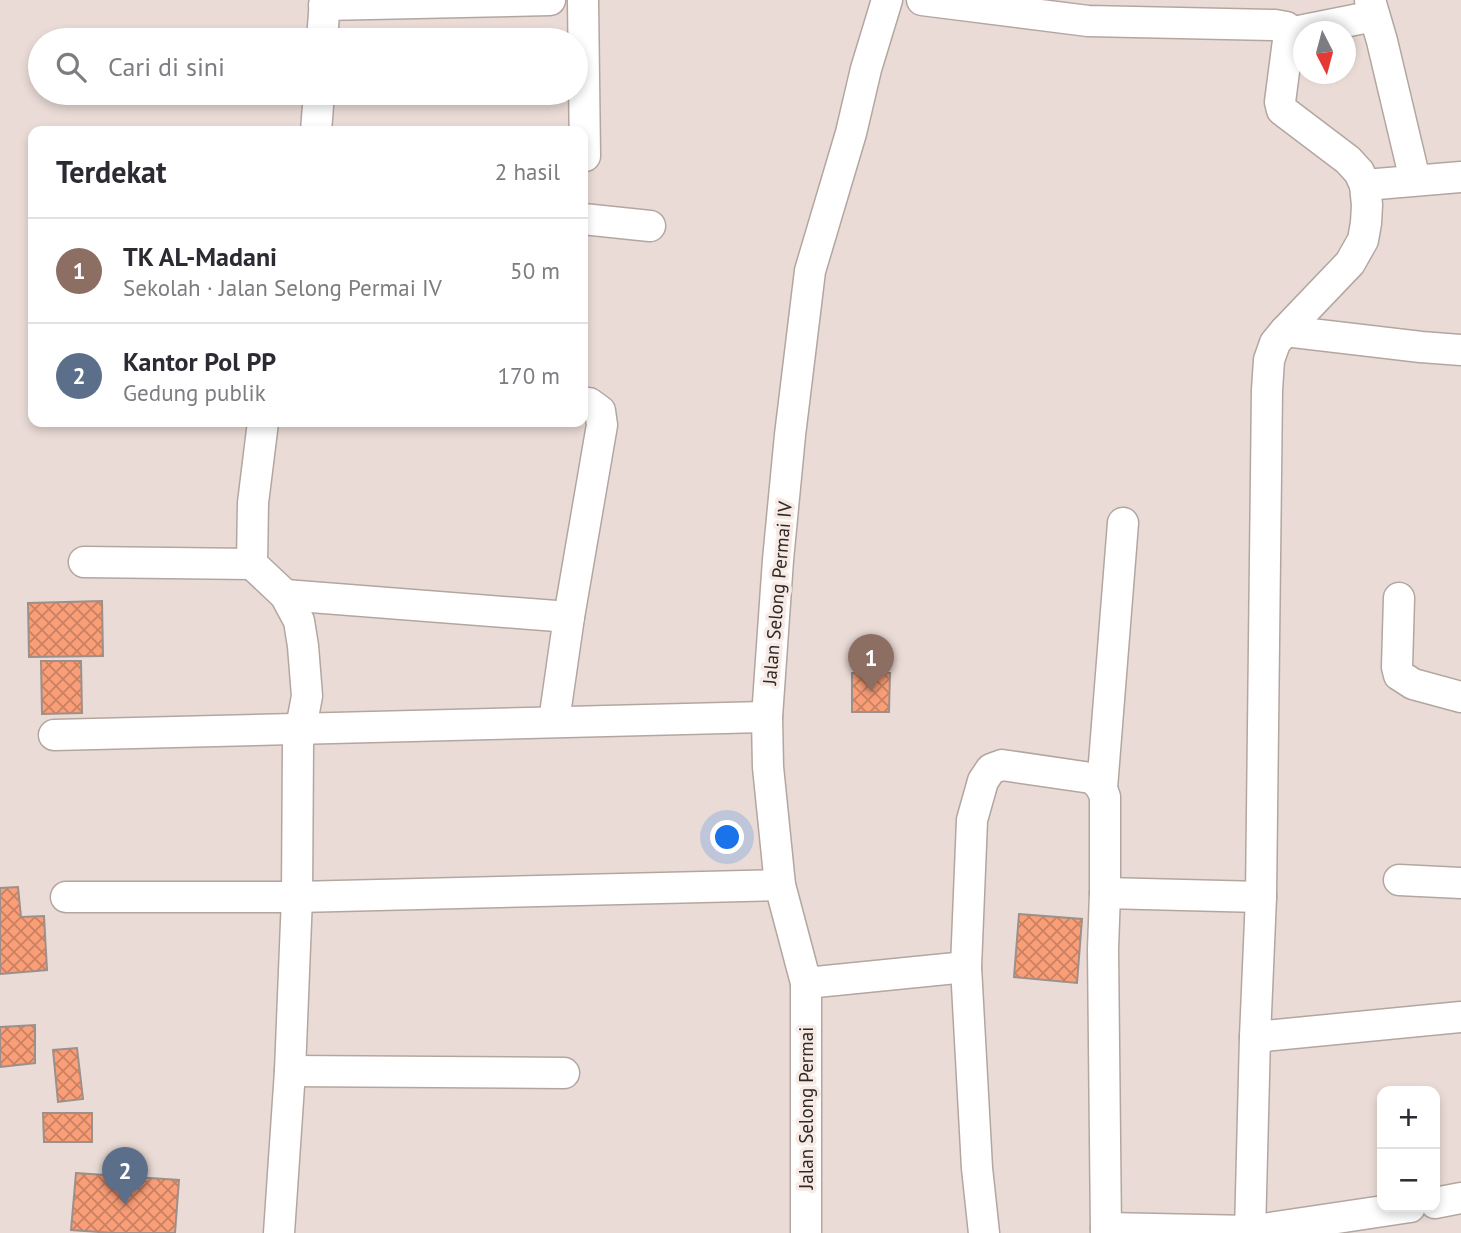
<!DOCTYPE html>
<html lang="id">
<head>
<meta charset="utf-8">
<style>
	:root { --surface:#fff; --page:#f7f7f7; --text:#2b2b33; --muted:#7c7c81; --line:#e1e1e2; --accent:#5754cc }
	body { margin:0; font-family:"PT Sans",sans-serif; background:var(--page); color:var(--text) }
	.controls { position:absolute; right:21px; bottom:21px; display:grid; overflow:hidden; border-radius:14px; box-shadow:0 4px 10px #0003 }
	.controls button { width:63px; height:63px; display:grid; place-items:center; padding:0; border:0; border-bottom:2px solid var(--line); background:var(--surface); color:var(--text); font:35px sans-serif }
	.compass { position:absolute; left:1293px; top:21px; width:63px; height:63px; border-radius:50%; background:var(--surface); box-shadow:0 4px 10px #0003; rotate:174deg }
	.you { position:absolute; left:728px; top:838px; width:24px; height:24px; margin:-18px; border:5px solid #fff; border-radius:50%; background:#1a73e8; box-shadow:0 0 0 10px #1a73e833 }
	.badge { display:grid; place-items:center; width:46px; height:46px; border-radius:50%; background:var(--accent); color:#fff; font-size:23px; font-weight:700 }
	.pin { position:absolute; translate:-50% -58px; filter:drop-shadow(0 2px 4px #0008) }
	.pin::after { content:''; position:absolute; top:37px; width:24px; height:21px; background:inherit; clip-path:polygon(0 0,100% 0,50% 100%) }
	.list { margin:0; padding:0; list-style:none }
	h2 { display:flex; justify-content:space-between; align-items:center; height:91px; margin:0; padding:0 28px; font-size:30px }
	h2 small { font-size:23px; font-weight:400; color:var(--muted) }
	.list li { display:grid; grid-template-columns:46px 1fr auto; gap:21px; align-items:center; box-sizing:border-box; height:105px; padding:0 28px; border-top:2px solid var(--line) }
	.list b { display:block; font-size:26px; white-space:nowrap }
	.list p { margin:0; font-size:23px; white-space:nowrap; color:var(--muted) }
	.list em { font-size:23px; font-style:normal; color:var(--muted) }
	.icon { flex:none; width:38px; height:38px; fill:none; stroke:currentColor; stroke-width:2; stroke-linecap:round; stroke-linejoin:round }
	.map { position:relative; flex:none; width:1461px; height:1233px; overflow:hidden }
	.search { position:absolute; background:var(--surface); box-shadow:0 4px 10px #0003; left:28px; top:28px; width:560px; height:77px; display:flex; align-items:center; gap:18px; box-sizing:border-box; padding:0 24px; border-radius:38px; color:var(--muted); font-size:26px }
	.panel { position:absolute; background:var(--surface); box-shadow:0 4px 10px #0003; left:28px; top:126px; width:560px; height:301px; border-radius:14px }
	.map>svg:first-child { display:block }
	.building { fill:url(#building-cross-hatch); stroke:#9d8f8a; stroke-width:2 }
	.lines { fill:none; stroke-linecap:round; stroke-linejoin:round }
	.minor-casing { stroke:#b3a6a0; stroke-width:33 }
	.minor { stroke:#fff; stroke-width:30 }
	.labels { text-anchor:middle; stroke-width:7; stroke-linejoin:round; paint-order:stroke }
	.street-label { font-size:19px; fill:#2e2826; stroke:#f7e9e3 }
</style>
</head>
<body>
<div class="map">
<svg width="1461" height="1233" viewBox="0 0 1461 1233">
	<defs>
		<pattern id="building-cross-hatch" width="8" height="8" patternUnits="userSpaceOnUse" patternTransform="scale(1.75)"><rect width="8" height="8" fill="#f99e77"/><path d="M0 0l8 8M0 8l8-8" fill="none" stroke="#ca8161"/></pattern>
	</defs>
	<rect width="100%" height="100%" fill="#eadbd6"/>
	<g class="building">
		<polygon points="102,601 103,656 29,657 28,603"/>
		<polygon points="41,661 81,661 82,713 42,714"/>
		<polygon points="852,673 890,673 889,712 852,712"/>
		<polygon points="18,887 21,917 44,916 47,970 0,974 0,888"/>
		<polygon points="1019,914 1082,919 1077,983 1014,977"/>
		<polygon points="35,1025 35,1063 0,1067 0,1027"/>
		<polygon points="77,1048 83,1099 58,1102 53,1050"/>
		<polygon points="43,1113 92,1113 92,1142 44,1142"/>
		<polygon points="76,1173 179,1180 175,1233 113,1233 71,1230"/>
	</g>
	<g class="lines">
		<g class="minor-casing">
			<g id="minor">
				<polyline points="583,0 585,156"/>
				<polyline points="922,0 1088,21 1275,25 1286,27 1289,33 1280,102 1282,110 1348,160 1359,172 1365,185 1367,205 1366,223 1363,240 1350,263 1285,331 1275,343 1269,360 1267,390 1261,897 1255,1037 1250,1233"/>
				<polyline points="1370,0 1382,41 1415,180"/>
				<polyline points="324,5 550,0"/>
				<polyline points="1289,33 1374,16"/>
				<polyline points="322,40 325,0"/>
				<polyline points="316,131 319,93"/>
				<polyline points="1365,185 1461,177"/>
				<polyline points="583,219 650,226"/>
				<polyline points="1285,331 1421,347 1461,350"/>
				<polyline points="263,422 253,503 252,564 285,595 299,621 303,646 307,696 298,744 297,897 290,1071 279,1233"/>
				<polyline points="84,562 252,564"/>
				<polyline points="285,595 569,617"/>
				<polyline points="1399,598 1397,667 1399,675 1413,684 1461,697"/>
				<polyline points="554,721 569,617 602,425 600,411 589,403 583,403"/>
				<polyline points="54,735 767,717"/>
				<polyline points="1102,788 1123,523"/>
				<polyline points="1399,880 1461,883"/>
				<polyline points="1105,893 1261,897"/>
				<polyline points="66,897 297,897 780,885"/>
				<polyline points="806,983 966,967"/>
				<polyline points="1255,1037 1461,1017"/>
				<polyline points="290,1071 564,1073"/>
				<polyline points="1435,1203 1461,1198"/>
				<polyline points="1106,1228 1250,1231 1410,1207"/>
				<polyline points="806,1233 806,983 780,885 768,767 767,717 778,560 790,435 810,271 851,133 866,69 887,0"/>
				<path d="M984,1233L977,1168L966,967L972,820L983,781L991,769L1002,765L1091,778C1099,783 1102,788 1105,797V893L1103,949L1106,1233"/>
			</g>
		</g>
		<use href="#minor" class="minor"/>
	</g>
	<g class="labels">
		<g class="street-label">
			<text transform="translate(777 593) rotate(-85)" y="7">Jalan Selong Permai IV</text>
			<text transform="translate(806 1108) rotate(-90)" y="7">Jalan Selong Permai</text>
		</g>
	</g>
</svg>
<div class="controls">
<button>+</button>
<button>−</button>
</div>
<svg class="compass" viewBox="-18 -18 36 36"><path d="M0-13l5 13h-10z" fill="#e53935"/><path d="M0 13l5-13h-10z" fill="#7c7c81"/></svg>
<div class="you"></div>
<div class="pin badge" style="left:871px;top:692px;background:#8d6e63">1</div>
<div class="pin badge" style="left:125px;top:1205px;background:#5c6f8a">2</div>
<div class="search"><svg class="icon" aria-label="search" viewBox="0 0 24 24"><circle cx="10" cy="10" r="6"/><path d="M15 15l6 6"/></svg>Cari di sini</div>
<section class="panel">
<h2>Terdekat<small>2 hasil</small></h2>
<ul class="list">
<li><span class="badge" style="background:#8d6e63">1</span><div><b>TK AL-Madani</b><p>Sekolah · Jalan Selong Permai IV</p></div><em>50 m</em></li>
<li><span class="badge" style="background:#5c6f8a">2</span><div><b>Kantor Pol PP</b><p>Gedung publik</p></div><em>170 m</em></li>
</ul>
</section>
</div>
</body>
</html>
